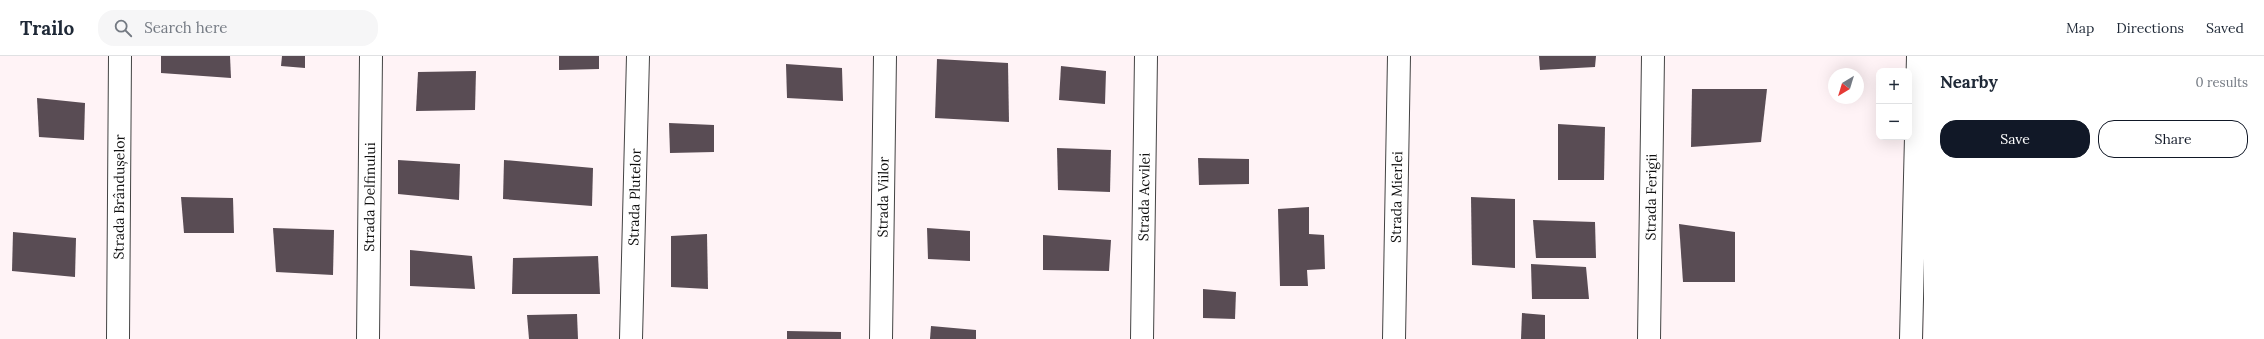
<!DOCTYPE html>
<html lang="en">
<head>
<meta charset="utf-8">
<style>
	:root { --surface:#fff; --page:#f6f6f7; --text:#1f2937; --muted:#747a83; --line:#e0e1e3; --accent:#111827 }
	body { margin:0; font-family:Lora,serif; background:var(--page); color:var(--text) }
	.controls { position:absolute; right:12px; top:12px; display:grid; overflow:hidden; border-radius:8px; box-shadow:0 4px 16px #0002 }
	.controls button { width:36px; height:36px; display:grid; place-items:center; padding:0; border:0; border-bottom:1px solid var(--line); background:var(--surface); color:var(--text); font:20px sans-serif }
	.compass { position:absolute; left:1828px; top:12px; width:36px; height:36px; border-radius:50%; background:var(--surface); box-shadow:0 4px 16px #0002; rotate:218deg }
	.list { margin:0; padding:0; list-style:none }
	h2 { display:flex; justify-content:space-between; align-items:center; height:52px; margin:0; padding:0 16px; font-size:17px }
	h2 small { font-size:13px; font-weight:400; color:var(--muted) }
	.actions { display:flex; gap:8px; padding:12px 16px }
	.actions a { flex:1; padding:9px 0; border:1px solid var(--accent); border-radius:16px; text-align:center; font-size:14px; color:var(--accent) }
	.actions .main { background:var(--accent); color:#fff }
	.icon { flex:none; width:22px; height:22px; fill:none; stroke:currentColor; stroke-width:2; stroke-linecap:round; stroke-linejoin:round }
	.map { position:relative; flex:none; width:1924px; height:283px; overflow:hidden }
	header { display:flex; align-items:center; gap:24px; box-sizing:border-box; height:56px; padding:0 20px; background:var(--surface); border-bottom:1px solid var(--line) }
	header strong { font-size:19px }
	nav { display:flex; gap:22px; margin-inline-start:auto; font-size:14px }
	.search { width:280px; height:36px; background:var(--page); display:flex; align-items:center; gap:10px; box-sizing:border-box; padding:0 14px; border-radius:16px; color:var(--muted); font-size:15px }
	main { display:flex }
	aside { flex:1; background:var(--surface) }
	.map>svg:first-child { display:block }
	.building { fill:#594c54 }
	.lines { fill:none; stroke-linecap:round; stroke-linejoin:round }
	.minor-casing { stroke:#434343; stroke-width:24 }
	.minor { stroke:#fff; stroke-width:22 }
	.labels { text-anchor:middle; stroke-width:4; stroke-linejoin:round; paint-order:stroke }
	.street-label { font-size:14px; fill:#101010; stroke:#fff }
</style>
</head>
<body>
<header>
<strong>Trailo</strong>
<div class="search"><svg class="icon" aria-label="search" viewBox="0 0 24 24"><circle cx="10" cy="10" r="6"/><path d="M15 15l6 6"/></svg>Search here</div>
<nav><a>Map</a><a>Directions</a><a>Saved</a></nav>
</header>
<main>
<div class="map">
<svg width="1924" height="283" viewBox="0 0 1924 283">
	<rect width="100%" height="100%" fill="#fff3f6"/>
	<g class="building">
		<polygon points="161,0 230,0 231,22 161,17"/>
		<polygon points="282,0 305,0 305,12 281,10"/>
		<polygon points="559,0 599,0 599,13 559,14"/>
		<polygon points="1539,0 1596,0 1595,11 1540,14"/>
		<polygon points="937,3 1008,7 1009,66 935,62"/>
		<polygon points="786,8 842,12 843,45 787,42"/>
		<polygon points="1061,10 1106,15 1105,48 1059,44"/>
		<polygon points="476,15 475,54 416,55 418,16"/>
		<polygon points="1692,33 1767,33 1761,86 1691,91"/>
		<polygon points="37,42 85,47 84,84 39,81"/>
		<polygon points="669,67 714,69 714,96 670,97"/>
		<polygon points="1558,68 1605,71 1604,124 1558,124"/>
		<polygon points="1057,92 1111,94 1110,136 1058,134"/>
		<polygon points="1198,102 1249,103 1249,128 1199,129"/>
		<polygon points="398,104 460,108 459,144 398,138"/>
		<polygon points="504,104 593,112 592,150 503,143"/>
		<polygon points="181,141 233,142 234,177 184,177"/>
		<polygon points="1471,141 1515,143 1515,212 1472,209"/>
		<polygon points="1309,151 1309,178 1324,179 1325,213 1307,214 1308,230 1280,230 1278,153"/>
		<polygon points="1533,164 1595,166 1596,202 1536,202"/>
		<polygon points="1679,168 1735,176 1735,226 1683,226"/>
		<polygon points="273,172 334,174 333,219 276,216"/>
		<polygon points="927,172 970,175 970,205 928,203"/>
		<polygon points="13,176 76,182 75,221 12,215"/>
		<polygon points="707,178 708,233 671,231 671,180"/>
		<polygon points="1043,179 1111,184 1109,215 1043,214"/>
		<polygon points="410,194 472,200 475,233 410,230"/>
		<polygon points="598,200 600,238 512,238 513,202"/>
		<polygon points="1531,208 1586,211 1589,243 1532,243"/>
		<polygon points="1203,233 1236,236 1235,263 1203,262"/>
		<polygon points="1522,257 1545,259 1545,283 1521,283"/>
		<polygon points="577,258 578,283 529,283 527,259"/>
		<polygon points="931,270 976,274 976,283 930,283"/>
		<polygon points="787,275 841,276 841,283 787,283"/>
	</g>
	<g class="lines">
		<g class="minor-casing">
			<g id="minor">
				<path id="s1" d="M118,283L120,0"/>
				<path id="s2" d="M368,283L371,0"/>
				<path id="s3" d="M631,283L638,0"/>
				<path id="s4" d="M881,283L885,0"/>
				<path id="s5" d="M1142,283L1146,0"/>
				<path id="s6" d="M1394,283L1399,0"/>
				<path id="s7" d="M1649,283L1653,0"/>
				<polyline points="1911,283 1918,0"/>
			</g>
		</g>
		<use href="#minor" class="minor"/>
	</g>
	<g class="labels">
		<g class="street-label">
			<text dy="5" stroke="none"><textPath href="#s5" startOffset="142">Strada Acvilei</textPath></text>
			<text dy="5" stroke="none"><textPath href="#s6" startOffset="142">Strada Mierlei</textPath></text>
			<text dy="5" stroke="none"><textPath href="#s1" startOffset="142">Strada Brândușelor</textPath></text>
			<text dy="5" stroke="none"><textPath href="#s2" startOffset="142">Strada Delfinului</textPath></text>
			<text dy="5" stroke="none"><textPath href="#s3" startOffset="142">Strada Plutelor</textPath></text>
			<text dy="5" stroke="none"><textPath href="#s4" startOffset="142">Strada Viilor</textPath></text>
			<text dy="5" stroke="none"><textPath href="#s7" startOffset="142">Strada Ferigii</textPath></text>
		</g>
	</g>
</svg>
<div class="controls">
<button>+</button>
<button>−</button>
</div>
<svg class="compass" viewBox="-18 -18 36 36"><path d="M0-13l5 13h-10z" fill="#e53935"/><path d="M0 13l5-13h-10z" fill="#747a83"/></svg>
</div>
<aside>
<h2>Nearby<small>0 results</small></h2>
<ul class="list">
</ul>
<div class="actions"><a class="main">Save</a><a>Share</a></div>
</aside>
</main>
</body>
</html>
